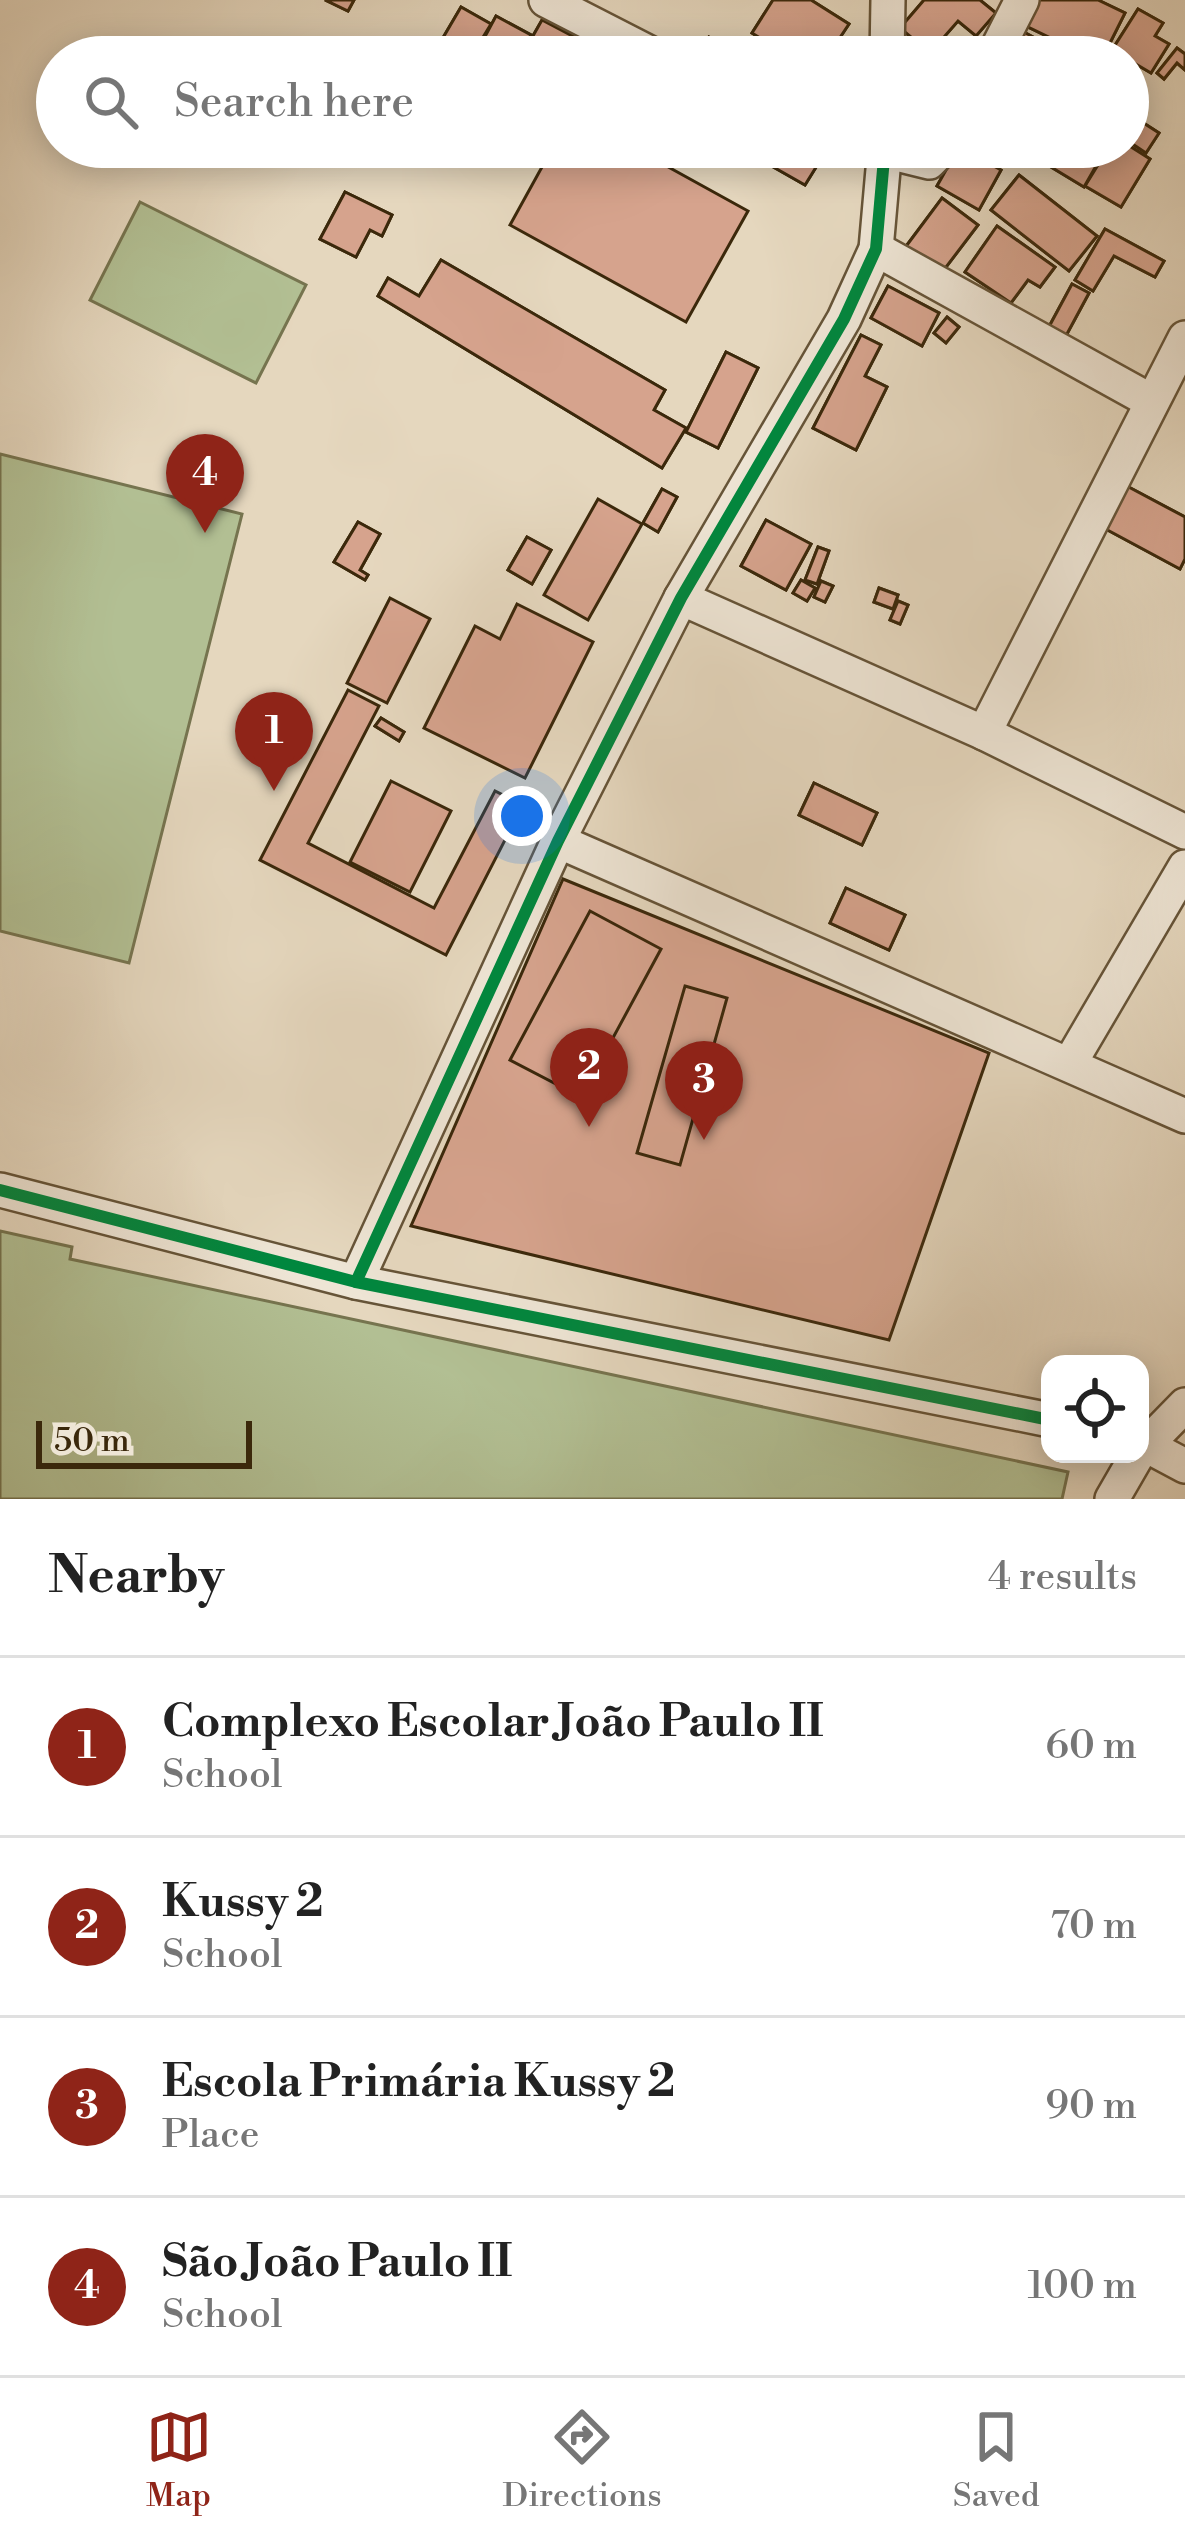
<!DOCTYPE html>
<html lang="en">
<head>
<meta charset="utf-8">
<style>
	:root { --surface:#fff; --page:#f6f6f6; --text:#222; --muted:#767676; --line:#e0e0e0; --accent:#8f2418 }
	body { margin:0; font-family:"Libre Bodoni",serif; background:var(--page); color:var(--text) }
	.controls { position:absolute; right:36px; bottom:36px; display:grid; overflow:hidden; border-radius:24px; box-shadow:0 6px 30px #0003 }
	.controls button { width:108px; height:108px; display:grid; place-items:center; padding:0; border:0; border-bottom:3px solid var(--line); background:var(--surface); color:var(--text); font:60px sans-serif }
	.scale { position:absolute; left:36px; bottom:30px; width:216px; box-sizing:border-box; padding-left:12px; border:6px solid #3b280b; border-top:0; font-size:33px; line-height:42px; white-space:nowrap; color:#3b280b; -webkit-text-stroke:9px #eee5d5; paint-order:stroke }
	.you { position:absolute; left:522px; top:816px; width:42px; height:42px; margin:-30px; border:9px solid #fff; border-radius:50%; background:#1a73e8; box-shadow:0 0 0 18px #1a73e833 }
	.badge { display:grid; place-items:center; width:78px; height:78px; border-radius:50%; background:var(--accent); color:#fff; font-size:39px; font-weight:700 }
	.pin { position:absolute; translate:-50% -99px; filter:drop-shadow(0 3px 6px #0008) }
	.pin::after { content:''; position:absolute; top:63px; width:42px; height:36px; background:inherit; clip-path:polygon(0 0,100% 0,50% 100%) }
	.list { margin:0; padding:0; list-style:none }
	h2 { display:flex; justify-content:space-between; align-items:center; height:156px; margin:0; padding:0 48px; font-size:51px }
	h2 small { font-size:39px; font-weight:400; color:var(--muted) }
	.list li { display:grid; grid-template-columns:78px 1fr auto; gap:36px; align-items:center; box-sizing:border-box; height:180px; padding:0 48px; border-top:3px solid var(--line) }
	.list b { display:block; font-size:45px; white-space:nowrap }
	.list p { margin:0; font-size:39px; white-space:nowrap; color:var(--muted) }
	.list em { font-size:39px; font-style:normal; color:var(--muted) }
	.icon { flex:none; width:66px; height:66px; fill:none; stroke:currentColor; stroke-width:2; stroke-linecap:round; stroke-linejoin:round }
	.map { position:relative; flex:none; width:1185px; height:1499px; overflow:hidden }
	.search { position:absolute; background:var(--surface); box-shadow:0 6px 30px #0003; left:36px; right:36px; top:36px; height:132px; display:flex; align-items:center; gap:30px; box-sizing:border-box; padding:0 42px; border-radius:66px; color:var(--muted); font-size:45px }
	.sheet { height:876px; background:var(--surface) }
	nav { display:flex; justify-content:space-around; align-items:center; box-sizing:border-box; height:168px; border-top:3px solid var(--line); background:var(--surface); font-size:33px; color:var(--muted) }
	nav a { display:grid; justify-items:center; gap:6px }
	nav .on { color:var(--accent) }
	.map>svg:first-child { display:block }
	.green { fill:#b2bf93; stroke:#76744f; stroke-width:3 }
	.building { fill:#d6a38d; stroke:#3b280b; stroke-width:3 }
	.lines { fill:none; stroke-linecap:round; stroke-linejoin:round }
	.minor-casing { stroke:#665438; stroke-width:38 }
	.minor { stroke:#eee5d5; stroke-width:33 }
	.cycleway-casing { stroke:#eee5d5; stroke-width:20 }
	.cycleway { stroke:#00873e; stroke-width:12 }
</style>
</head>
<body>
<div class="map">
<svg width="1185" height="1499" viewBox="0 0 1185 1499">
	<rect width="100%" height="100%" fill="#e5d7be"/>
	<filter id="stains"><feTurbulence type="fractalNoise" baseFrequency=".00167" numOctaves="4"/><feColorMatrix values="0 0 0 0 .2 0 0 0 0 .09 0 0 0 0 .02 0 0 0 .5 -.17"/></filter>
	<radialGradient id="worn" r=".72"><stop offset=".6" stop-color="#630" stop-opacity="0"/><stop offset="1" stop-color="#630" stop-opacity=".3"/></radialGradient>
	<g class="green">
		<polygon points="140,202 306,285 256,383 90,300"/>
		<polygon points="0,454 242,514 129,963 0,931"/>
		<polygon points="0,1231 72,1247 70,1259 1068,1472 1062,1499 0,1499"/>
	</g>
	<g class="building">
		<polygon points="325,0 354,0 348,11"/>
		<polygon points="325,0 354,0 348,11"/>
		<polygon points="773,0 811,0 849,24 827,57 790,57 752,33"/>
		<polygon points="773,0 811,0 849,24 827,57 790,57 752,33"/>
		<polygon points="924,0 980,0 996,13 976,36 958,21 930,53 900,28"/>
		<polygon points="924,0 980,0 996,13 976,36 958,21 930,53 900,28"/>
		<polygon points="1039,0 1098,0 1125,13 1103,57 1090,57 1026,26"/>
		<polygon points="1039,0 1098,0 1125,13 1103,57 1090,57 1026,26"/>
		<polygon points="461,7 491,24 471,57 453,57 437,48"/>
		<polygon points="461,7 491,24 471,57 453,57 437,48"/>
		<polygon points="1138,9 1163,23 1155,36 1169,44 1151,73 1112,50"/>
		<polygon points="1138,9 1163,23 1155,36 1169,44 1151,73 1112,50"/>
		<polygon points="496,16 531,35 520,57 474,57"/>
		<polygon points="496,16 531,35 520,57 474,57"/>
		<polygon points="542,20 578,39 568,57 538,57 525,50"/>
		<polygon points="542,20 578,39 568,57 538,57 525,50"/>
		<polygon points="1022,31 1070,57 1008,57"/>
		<polygon points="1022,31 1070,57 1008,57"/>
		<polygon points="582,37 620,57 572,57"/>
		<polygon points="582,37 620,57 572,57"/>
		<polygon points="709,37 731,47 726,57 699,57"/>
		<polygon points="709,37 731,47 726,57 699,57"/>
		<polygon points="1177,48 1185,54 1185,70 1177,63 1164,79 1157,73"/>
		<polygon points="1177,48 1185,54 1185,70 1177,63 1164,79 1157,73"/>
		<polygon points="1128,69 1141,78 1128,96"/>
		<polygon points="1128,69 1141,78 1128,96"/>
		<polygon points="1128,113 1159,133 1146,153 1128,141"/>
		<polygon points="1128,113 1159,133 1146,153 1128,141"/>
		<polygon points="1128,145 1150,159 1121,207 1085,186 1109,147"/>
		<polygon points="1128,145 1150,159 1121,207 1085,186 1109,147"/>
		<polygon points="553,147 632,147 748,211 686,322 510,225"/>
		<polygon points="778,147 818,164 805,185 768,164"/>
		<polygon points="778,147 818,164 805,185 768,164"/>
		<polygon points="959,147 1001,170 979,210 937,186"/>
		<polygon points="959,147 1001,170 979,210 937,186"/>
		<polygon points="1063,147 1096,166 1084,187 1051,167"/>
		<polygon points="1063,147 1096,166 1084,187 1051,167"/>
		<polygon points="1019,175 1097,236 1069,271 991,210"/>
		<polygon points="1019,175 1097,236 1069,271 991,210"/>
		<polygon points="345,192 392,215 382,236 370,230 356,257 320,239"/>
		<polygon points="345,192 392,215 382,236 370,230 356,257 320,239"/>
		<polygon points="942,198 978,225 937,279 901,253"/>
		<polygon points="942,198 978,225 937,279 901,253"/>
		<polygon points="997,226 1055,267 1040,287 1028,280 1011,303 965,272"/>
		<polygon points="997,226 1055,267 1040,287 1028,280 1011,303 965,272"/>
		<polygon points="1105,229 1164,261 1155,277 1114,256 1093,291 1075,280"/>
		<polygon points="1105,229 1164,261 1155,277 1114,256 1093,291 1075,280"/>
		<polygon points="441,260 665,390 654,410 686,428 662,468 378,296 388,278 419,296"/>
		<polygon points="441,260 665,390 654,410 686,428 662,468 378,296 388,278 419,296"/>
		<polygon points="1072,284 1089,293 1061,345 1044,336"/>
		<polygon points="1072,284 1089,293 1061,345 1044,336"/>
		<polygon points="888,286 939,313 922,346 871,318"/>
		<polygon points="888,286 939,313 922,346 871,318"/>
		<polygon points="947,317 959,327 946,343 934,333"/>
		<polygon points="947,317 959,327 946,343 934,333"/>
		<polygon points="861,335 881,345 865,376 887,387 856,450 813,428"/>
		<polygon points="861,335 881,345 865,376 887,387 856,450 813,428"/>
		<polygon points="726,352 758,368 718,448 686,432"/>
		<polygon points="726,352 758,368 718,448 686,432"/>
		<polygon points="1123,484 1185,517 1185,559 1180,569 1100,526"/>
		<polygon points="1123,484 1185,517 1185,559 1180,569 1100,526"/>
		<polygon points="662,489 677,497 658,532 643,523"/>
		<polygon points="662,489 677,497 658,532 643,523"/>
		<polygon points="598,499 642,524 588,620 544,595"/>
		<polygon points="766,520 811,544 786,590 741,566"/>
		<polygon points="766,520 811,544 786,590 741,566"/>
		<polygon points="358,522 380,534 360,570 368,575 365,580 334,562"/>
		<polygon points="358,522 380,534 360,570 368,575 365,580 334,562"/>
		<polygon points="527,537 551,550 532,584 508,570"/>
		<polygon points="527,537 551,550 532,584 508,570"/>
		<polygon points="818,547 829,551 817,584 805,580"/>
		<polygon points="818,547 829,551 817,584 805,580"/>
		<polygon points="801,580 815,588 807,601 793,593"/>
		<polygon points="801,580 815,588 807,601 793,593"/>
		<polygon points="821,581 833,586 825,602 814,597"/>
		<polygon points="821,581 833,586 825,602 814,597"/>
		<polygon points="879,588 898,595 893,609 874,602"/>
		<polygon points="879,588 898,595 893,609 874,602"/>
		<polygon points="390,598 430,619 387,703 347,683"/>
		<polygon points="898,601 908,605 900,624 890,620"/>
		<polygon points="898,601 908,605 900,624 890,620"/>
		<polygon points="517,604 593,642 525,778 424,728 475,626 500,639"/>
		<polygon points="348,690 379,706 308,843 434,908 495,791 523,805 446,955 260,860"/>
		<polygon points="381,718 404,732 399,741 375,726"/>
		<polygon points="381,718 404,732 399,741 375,726"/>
		<polygon points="391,781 451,811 410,892 350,862"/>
		<polygon points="814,783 877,813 862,845 799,815"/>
		<polygon points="814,783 877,813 862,845 799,815"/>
		<polygon points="563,879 989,1053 889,1340 411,1226"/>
		<polygon points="846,888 905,915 889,950 830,923"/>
		<polygon points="846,888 905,915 889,950 830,923"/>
		<polygon points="590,911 661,949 581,1097 510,1060"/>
		<polygon points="685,986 727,998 680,1165 637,1153"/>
	</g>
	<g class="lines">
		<g class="minor-casing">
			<g id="minor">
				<polyline points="546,0 657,57"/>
				<polyline points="887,57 888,0"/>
				<polyline points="993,57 1022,0"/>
				<polyline points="868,147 929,162 944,147"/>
				<polyline points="876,249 1149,400"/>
				<polyline points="681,598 984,733 1185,832"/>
				<polyline points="984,733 1185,338"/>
				<polyline points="558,841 1185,1116"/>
				<polyline points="1070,1063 1185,867"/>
				<polyline points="0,1190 356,1282 1050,1420"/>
				<polyline points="356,1282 558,841 681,598 844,319 876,249 885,147"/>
				<polyline points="1140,1442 1185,1466"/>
				<polyline points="1140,1451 1185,1405"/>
				<polyline points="1112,1499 1138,1454"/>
			</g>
		</g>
		<use href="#minor" class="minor"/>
		<g class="cycleway-casing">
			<g id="cycleway">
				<polyline points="0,1190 356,1282 1050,1420"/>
				<polyline points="356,1282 558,841 681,598 844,319 876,249 885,147"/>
			</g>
		</g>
		<use href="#cycleway" class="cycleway"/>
	</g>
	<rect width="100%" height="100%" filter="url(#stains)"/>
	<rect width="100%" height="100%" fill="url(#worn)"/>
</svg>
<div class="controls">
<button><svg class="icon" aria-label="locate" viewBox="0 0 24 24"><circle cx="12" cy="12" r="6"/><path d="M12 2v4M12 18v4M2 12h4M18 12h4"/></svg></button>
</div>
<div class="scale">50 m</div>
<div class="you"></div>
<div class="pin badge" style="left:274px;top:791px">1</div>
<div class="pin badge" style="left:589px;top:1127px">2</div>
<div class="pin badge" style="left:704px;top:1140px">3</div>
<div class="pin badge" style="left:205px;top:533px">4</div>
<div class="search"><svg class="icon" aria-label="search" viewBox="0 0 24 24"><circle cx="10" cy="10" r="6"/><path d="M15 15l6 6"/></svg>Search here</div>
</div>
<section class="sheet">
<h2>Nearby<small>4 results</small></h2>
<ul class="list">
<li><span class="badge">1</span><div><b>Complexo Escolar João Paulo II</b><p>School</p></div><em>60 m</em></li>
<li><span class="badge">2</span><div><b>Kussy 2</b><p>School</p></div><em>70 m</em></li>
<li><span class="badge">3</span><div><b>Escola Primária Kussy 2</b><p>Place</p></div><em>90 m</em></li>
<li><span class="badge">4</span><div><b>São João Paulo II</b><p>School</p></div><em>100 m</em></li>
</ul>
</section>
<nav>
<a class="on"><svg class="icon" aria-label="map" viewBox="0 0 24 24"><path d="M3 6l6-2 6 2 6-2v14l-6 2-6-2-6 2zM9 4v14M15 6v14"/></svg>Map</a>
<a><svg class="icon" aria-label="directions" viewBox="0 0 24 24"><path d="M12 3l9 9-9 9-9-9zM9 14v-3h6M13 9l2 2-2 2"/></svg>Directions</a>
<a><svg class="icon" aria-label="saved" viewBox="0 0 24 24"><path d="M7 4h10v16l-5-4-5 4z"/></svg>Saved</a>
</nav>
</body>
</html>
